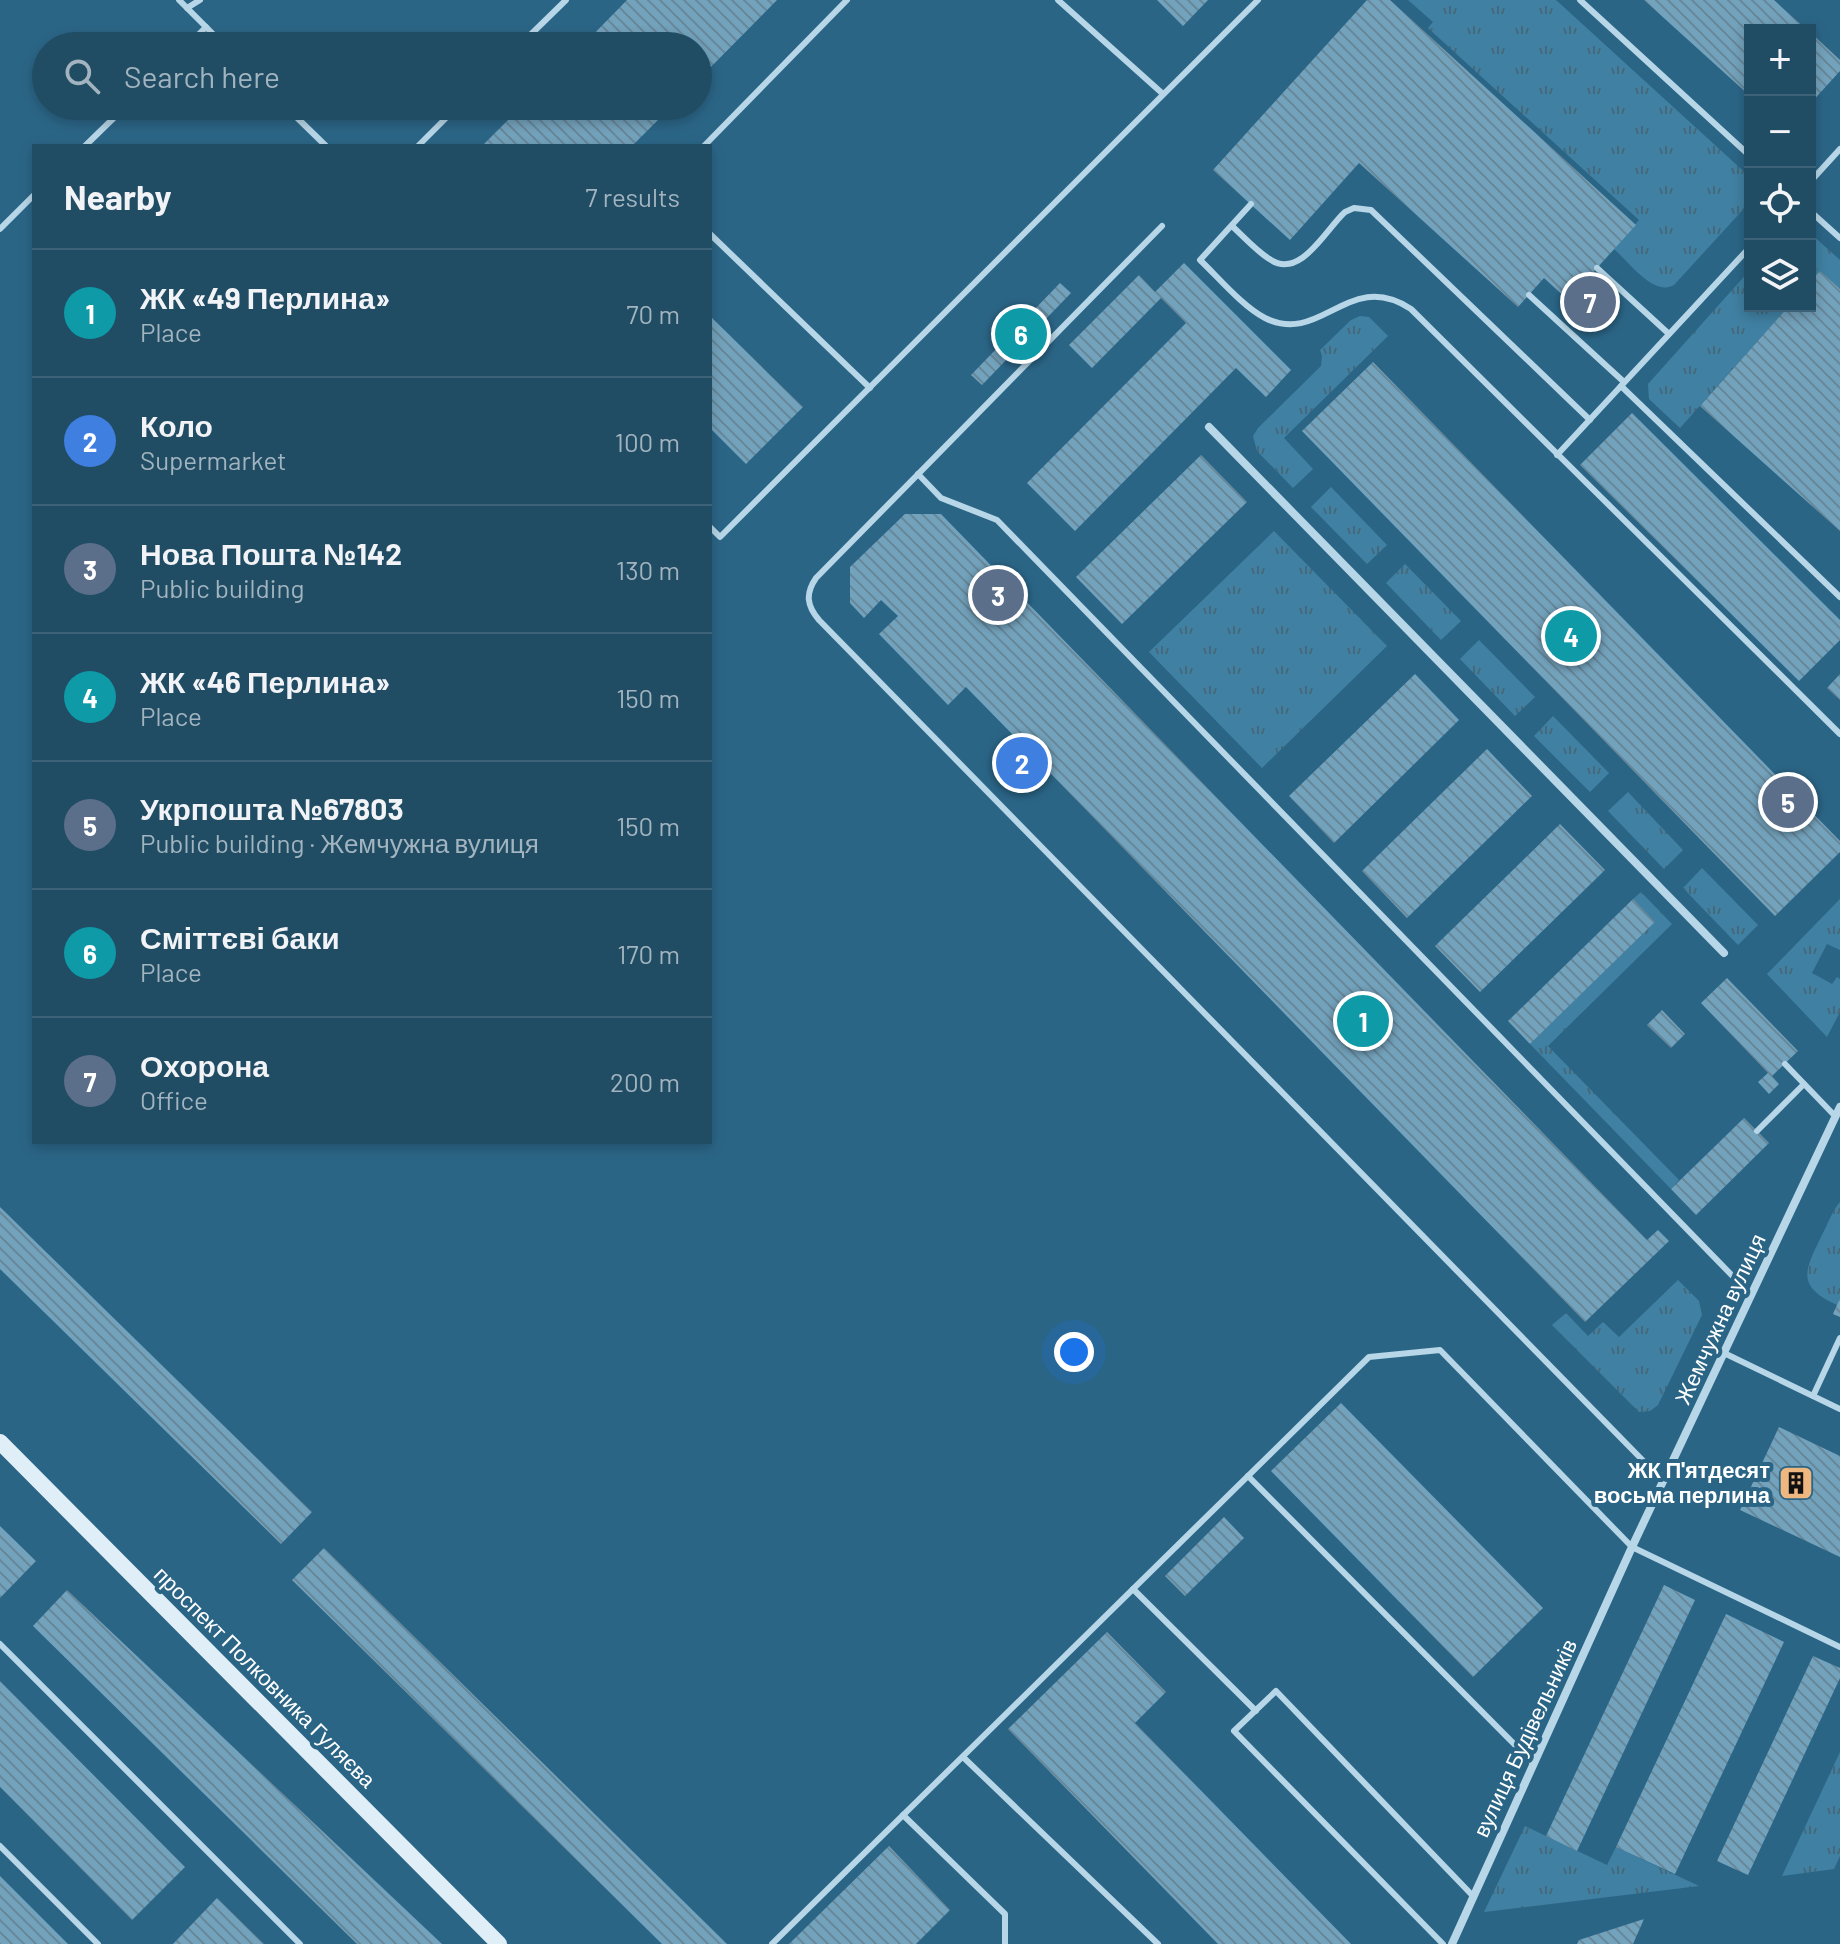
<!DOCTYPE html>
<html lang="en">
<head>
<meta charset="utf-8">
<style>
	:root { --surface:#204c64; --page:#2d566d; --text:#f1f3f6; --muted:#a2b4bf; --line:#3d6378; --accent:#edb77f }
	body { margin:0; font-family:Barlow,sans-serif; background:var(--page); color:var(--text) }
	.controls { position:absolute; right:24px; top:24px; display:grid; overflow:hidden; border-radius:0px; box-shadow:0 4px 12px #0003 }
	.controls button { width:72px; height:72px; display:grid; place-items:center; padding:0; border:0; border-bottom:2px solid var(--line); background:var(--surface); color:var(--text); font:40px sans-serif }
	.you { position:absolute; left:1074px; top:1352px; width:28px; height:28px; margin:-20px; border:6px solid #fff; border-radius:50%; background:#1a73e8; box-shadow:0 0 0 12px #1a73e833 }
	.badge { display:grid; place-items:center; width:52px; height:52px; border-radius:50%; background:var(--accent); color:#fff; font-size:26px; font-weight:700 }
	.pin { position:absolute; translate:-50% -50%; border:4px solid #fff; box-shadow:0 2px 8px #0006 }
	.list { margin:0; padding:0; list-style:none }
	h2 { display:flex; justify-content:space-between; align-items:center; height:104px; margin:0; padding:0 32px; font-size:34px }
	h2 small { font-size:26px; font-weight:400; color:var(--muted) }
	.list li { display:grid; grid-template-columns:52px 1fr auto; gap:24px; align-items:center; box-sizing:border-box; height:128px; padding:0 32px; border-top:2px solid var(--line) }
	.list b { display:block; font-size:30px; white-space:nowrap }
	.list p { margin:0; font-size:26px; white-space:nowrap; color:var(--muted) }
	.list em { font-size:26px; font-style:normal; color:var(--muted) }
	.icon { flex:none; width:44px; height:44px; fill:none; stroke:currentColor; stroke-width:2; stroke-linecap:round; stroke-linejoin:round }
	.map { position:relative; flex:none; width:1840px; height:1944px; overflow:hidden }
	.search { position:absolute; background:var(--surface); box-shadow:0 4px 12px #0003; left:32px; top:32px; width:680px; height:88px; display:flex; align-items:center; gap:20px; box-sizing:border-box; padding:0 28px; border-radius:44px; color:var(--muted); font-size:30px }
	.panel { position:absolute; background:var(--surface); box-shadow:0 4px 12px #0003; left:32px; top:144px; width:680px; height:1000px; border-radius:0px }
	.map>svg:first-child { display:block }
	.grass { fill:url(#grass-tufts) }
	.building { fill:url(#building-back-hatch) }
	.lines { fill:none; stroke-linecap:round; stroke-linejoin:round }
	.service { stroke:#b7d6e7; stroke-width:6 }
	.minor { stroke:#b7d6e7; stroke-width:8 }
	.secondary { stroke:#e0eff7; stroke-width:16 }
	.labels { text-anchor:middle; stroke-width:8; stroke-linejoin:round; paint-order:stroke }
	.street-label { font-size:22px; fill:#fff; stroke:#2b6586 }
	.poi-label { font-size:22px; font-weight:bold; fill:#fff; stroke:#2b6586; text-anchor:end }
</style>
</head>
<body>
<div class="map">
<svg width="1840" height="1944" viewBox="0 0 1840 1944">
	<defs>
		<pattern id="grass-tufts" width="24" height="20" patternUnits="userSpaceOnUse" patternTransform="scale(2)"><rect width="24" height="20" fill="#4080a2"/><path d="M3 7l-1-3M5 7V3M7 7l1-3M15 17l-1-3M17 17v-4M19 17l1-3" fill="none" stroke="#45697b"/></pattern>
		<pattern id="building-back-hatch" width="6" height="6" patternUnits="userSpaceOnUse" patternTransform="scale(2)"><rect width="6" height="6" fill="#73a2bc"/><path d="M-1 5l2 2M0 0l6 6M5-1l2 2" fill="none" stroke="#67889a"/></pattern>
	</defs>
	<rect width="100%" height="100%" fill="#2b6586"/>
	<g class="grass">
		<path d="M1408,0H1556L1750,177V202L1674,285C1654,297 1629,262 1614,249L1639,220L1428,28L1433,22Z"/>
		<polygon points="1810,233 1840,260 1840,289 1810,282"/>
		<polygon points="1750,270 1750,306 1789,306 1680,428 1649,399 1648,384"/>
		<polygon points="1360,316 1369,317 1388,336 1284,438 1313,469 1293,488 1257,451 1253,436 1258,428 1321,366 1322,356 1320,350 1351,320"/>
		<polygon points="1331,487 1387,545 1367,564 1311,507"/>
		<polygon points="1274,531 1387,646 1262,768 1149,652"/>
		<polygon points="1405,564 1461,621 1441,640 1386,583"/>
		<polygon points="1479,640 1535,697 1515,716 1460,659"/>
		<polygon points="1553,716 1609,773 1590,792 1534,736"/>
		<polygon points="1628,792 1683,850 1664,869 1608,811"/>
		<polygon points="1702,868 1758,925 1738,945 1683,888"/>
		<polygon points="1641,892 1672,924 1548,1046 1679,1180 1671,1189 1530,1044 1655,922 1633,899"/>
		<polygon points="1840,899 1840,950 1827,944 1812,973 1832,984 1837,977 1840,979 1840,1012 1827,1037 1767,974"/>
		<path d="M1840,1202V1298L1837,1305C1795,1286 1805,1270 1822,1235C1828,1224 1832,1211 1840,1202Z"/>
		<polygon points="1678,1280 1699,1301 1702,1315 1658,1405 1650,1411 1639,1412 1552,1325 1566,1313 1588,1336 1603,1322 1619,1337"/>
		<polygon points="1840,1752 1840,1856 1834,1869 1782,1876"/>
		<polygon points="1525,1826 1607,1865 1616,1847 1699,1886 1484,1912"/>
	</g>
	<g class="building">
		<polygon points="627,0 777,0 698,80 698,46 582,46"/>
		<polygon points="1157,0 1208,0 1183,26"/>
		<polygon points="1367,0 1390,0 1636,225 1568,300 1544,278 1518,307 1359,163 1290,240 1213,170"/>
		<polygon points="1644,0 1774,0 1807,30 1750,30 1750,96"/>
		<polygon points="1810,32 1840,60 1840,71 1810,104"/>
		<polygon points="522,106 672,106 632,146 482,146"/>
		<polygon points="1184,263 1291,370 1266,397 1236,368 1075,531 1027,483 1186,323 1161,298 1092,368 1069,345 1139,275 1155,292"/>
		<polygon points="1820,271 1840,289 1840,531 1700,406 1789,306 1810,306 1810,282"/>
		<polygon points="1060,283 1071,293 982,385 971,375"/>
		<polygon points="1590,284 1608,300 1590,320 1572,304"/>
		<polygon points="710,316 803,407 746,464 710,428"/>
		<polygon points="1373,362 1840,841 1840,852 1775,916 1302,431"/>
		<polygon points="1632,413 1840,620 1840,640 1799,681 1580,465"/>
		<polygon points="1201,455 1247,502 1122,624 1076,577"/>
		<polygon points="905,514 941,514 1647,1240 1658,1230 1669,1241 1585,1322 1051,774 1032,791 994,752 1012,734 966,687 948,705 879,634 898,616 881,600 864,618 850,603 850,567"/>
		<polygon points="1415,674 1459,720 1334,843 1289,796"/>
		<polygon points="1840,674 1840,700 1827,688"/>
		<polygon points="1487,749 1532,796 1407,918 1362,871"/>
		<polygon points="1560,824 1605,870 1480,992 1435,946"/>
		<polygon points="1633,899 1655,922 1530,1044 1508,1021"/>
		<polygon points="1727,978 1798,1051 1772,1076 1779,1084 1769,1094 1758,1082 1768,1073 1701,1003"/>
		<polygon points="1662,1010 1685,1034 1671,1048 1647,1025"/>
		<polygon points="1744,1118 1769,1143 1696,1215 1671,1189"/>
		<polygon points="0,1207 312,1512 281,1544 0,1269"/>
		<polygon points="1840,1298 1840,1317 1833,1314"/>
		<polygon points="1341,1403 1543,1608 1473,1677 1271,1471"/>
		<polygon points="1779,1427 1840,1456 1840,1557 1740,1510"/>
		<polygon points="1224,1517 1244,1538 1185,1596 1165,1576"/>
		<polygon points="0,1526 36,1561 0,1598"/>
		<polygon points="324,1548 727,1944 662,1944 292,1580"/>
		<polygon points="1664,1585 1695,1600 1577,1851 1546,1836"/>
		<polygon points="67,1590 442,1944 357,1944 33,1626"/>
		<polygon points="1726,1614 1784,1642 1675,1874 1616,1847"/>
		<polygon points="1107,1632 1166,1692 1135,1723 1351,1944 1218,1944 1008,1729"/>
		<polygon points="1813,1656 1840,1668 1840,1678 1748,1875 1717,1861"/>
		<polygon points="0,1681 185,1867 132,1920 0,1787"/>
		<polygon points="889,1846 950,1910 916,1944 789,1944"/>
		<polygon points="0,1876 68,1944 0,1944"/>
		<polygon points="217,1898 264,1944 173,1944"/>
		<polygon points="1644,1919 1633,1944 1577,1944 1579,1940"/>
	</g>
	<g class="lines">
		<g class="service">
			<polyline points="179,0 225,46"/>
			<polyline points="1058,0 1163,94"/>
			<polyline points="1580,0 1750,156"/>
			<polyline points="187,8 200,0"/>
			<polyline points="187,46 206,27"/>
			<polyline points="519,46 566,0"/>
			<polyline points="285,106 326,146"/>
			<polyline points="85,146 126,106"/>
			<polyline points="418,146 458,106"/>
			<polyline points="704,146 847,0"/>
			<polyline points="1810,182 1840,149"/>
			<path d="M1251,204L1200,260C1218,277 1243,307 1265,318C1322,346 1348,268 1411,309L1840,734"/>
			<polyline points="1810,211 1840,238"/>
			<path d="M1162,226L816,578C805,594 807,606 819,620L1663,1481"/>
			<path d="M1232,226C1244,237 1257,252 1271,260C1301,279 1326,229 1345,212L1354,208L1371,210L1590,420"/>
			<polyline points="0,229 34,195"/>
			<polyline points="710,234 870,388"/>
			<polyline points="1597,268 1669,334"/>
			<polyline points="1529,295 1624,382"/>
			<polyline points="1621,386 1840,597"/>
			<polyline points="1557,455 1750,247"/>
			<polyline points="918,474 941,498 997,520 1751,1295"/>
			<polyline points="710,527 720,537 1258,0"/>
			<polyline points="1785,1064 1835,1116"/>
			<polyline points="1757,1131 1804,1084"/>
			<polyline points="1724,1353 1840,1409"/>
			<polyline points="1813,1396 1840,1338"/>
			<polyline points="1248,1476 1534,1764"/>
			<polyline points="1133,1589 1256,1711"/>
			<polyline points="0,1644 300,1944"/>
			<polyline points="963,1757 1158,1944"/>
			<polyline points="903,1815 1005,1914 1005,1944"/>
			<polyline points="0,1846 98,1944"/>
			<polyline points="772,1944 1369,1357 1440,1350 1632,1547 1840,1647"/>
			<polyline points="1443,1944 1234,1731 1276,1691 1472,1895"/>
		</g>
		<g class="minor">
			<polyline points="1209,427 1724,953"/>
			<polyline points="1452,1944 1632,1547 1840,1107"/>
		</g>
		<polyline class="secondary" points="0,1442 499,1944"/>
	</g>
	<defs>
		<g id="building-square" transform="scale(1.8)"><rect x="-9" y="-9" width="18" height="18" rx="4" fill="#edb77f" stroke="#2b6586"/><path d="M-4-6H4V6H1V3H-1V6H-4ZM-2.5-4.3h1.7v1.8h-1.7ZM.8-4.3h1.7v1.8H.8ZM-2.5-1h1.7V.8h-1.7ZM.8-1h1.7V.8H.8Z" fill="#111"/></g>
	</defs>
	<g fill-rule="evenodd">
		<use href="#building-square" x="1796" y="1483"/>
	</g>
	<g class="labels">
		<g class="street-label">
			<text transform="translate(1720 1319) rotate(-65)" y="8">Жемчужна вулиця</text>
			<text transform="translate(265 1677) rotate(45)" y="8">проспект Полковника Гуляєва</text>
			<text transform="translate(1525 1738) rotate(-65)" y="8">вулиця Будівельників</text>
		</g>
		<g class="poi-label">
			<text x="1770" y="1478">ЖК П'ятдесят<tspan x="1770" dy="25">восьма перлина</tspan></text>
		</g>
	</g>
</svg>
<div class="controls">
<button>+</button>
<button>−</button>
<button><svg class="icon" aria-label="locate" viewBox="0 0 24 24"><circle cx="12" cy="12" r="6"/><path d="M12 2v4M12 18v4M2 12h4M18 12h4"/></svg></button>
<button><svg class="icon" aria-label="layers" viewBox="0 0 24 24"><path d="M12 4l9 5-9 5-9-5zM3 14l9 5 9-5"/></svg></button>
</div>
<div class="you"></div>
<div class="pin badge" style="left:1363px;top:1021px;background:#0f9aa8">1</div>
<div class="pin badge" style="left:1022px;top:763px;background:#3f7fe0">2</div>
<div class="pin badge" style="left:998px;top:595px;background:#5c6f8a">3</div>
<div class="pin badge" style="left:1571px;top:636px;background:#0f9aa8">4</div>
<div class="pin badge" style="left:1788px;top:802px;background:#5c6f8a">5</div>
<div class="pin badge" style="left:1021px;top:334px;background:#0f9aa8">6</div>
<div class="pin badge" style="left:1590px;top:302px;background:#5c6f8a">7</div>
<div class="search"><svg class="icon" aria-label="search" viewBox="0 0 24 24"><circle cx="10" cy="10" r="6"/><path d="M15 15l6 6"/></svg>Search here</div>
<section class="panel">
<h2>Nearby<small>7 results</small></h2>
<ul class="list">
<li><span class="badge" style="background:#0f9aa8">1</span><div><b>ЖК «49 Перлина»</b><p>Place</p></div><em>70 m</em></li>
<li><span class="badge" style="background:#3f7fe0">2</span><div><b>Коло</b><p>Supermarket</p></div><em>100 m</em></li>
<li><span class="badge" style="background:#5c6f8a">3</span><div><b>Нова Пошта №142</b><p>Public building</p></div><em>130 m</em></li>
<li><span class="badge" style="background:#0f9aa8">4</span><div><b>ЖК «46 Перлина»</b><p>Place</p></div><em>150 m</em></li>
<li><span class="badge" style="background:#5c6f8a">5</span><div><b>Укрпошта №67803</b><p>Public building · Жемчужна вулиця</p></div><em>150 m</em></li>
<li><span class="badge" style="background:#0f9aa8">6</span><div><b>Сміттєві баки</b><p>Place</p></div><em>170 m</em></li>
<li><span class="badge" style="background:#5c6f8a">7</span><div><b>Охорона</b><p>Office</p></div><em>200 m</em></li>
</ul>
</section>
</div>
</body>
</html>
